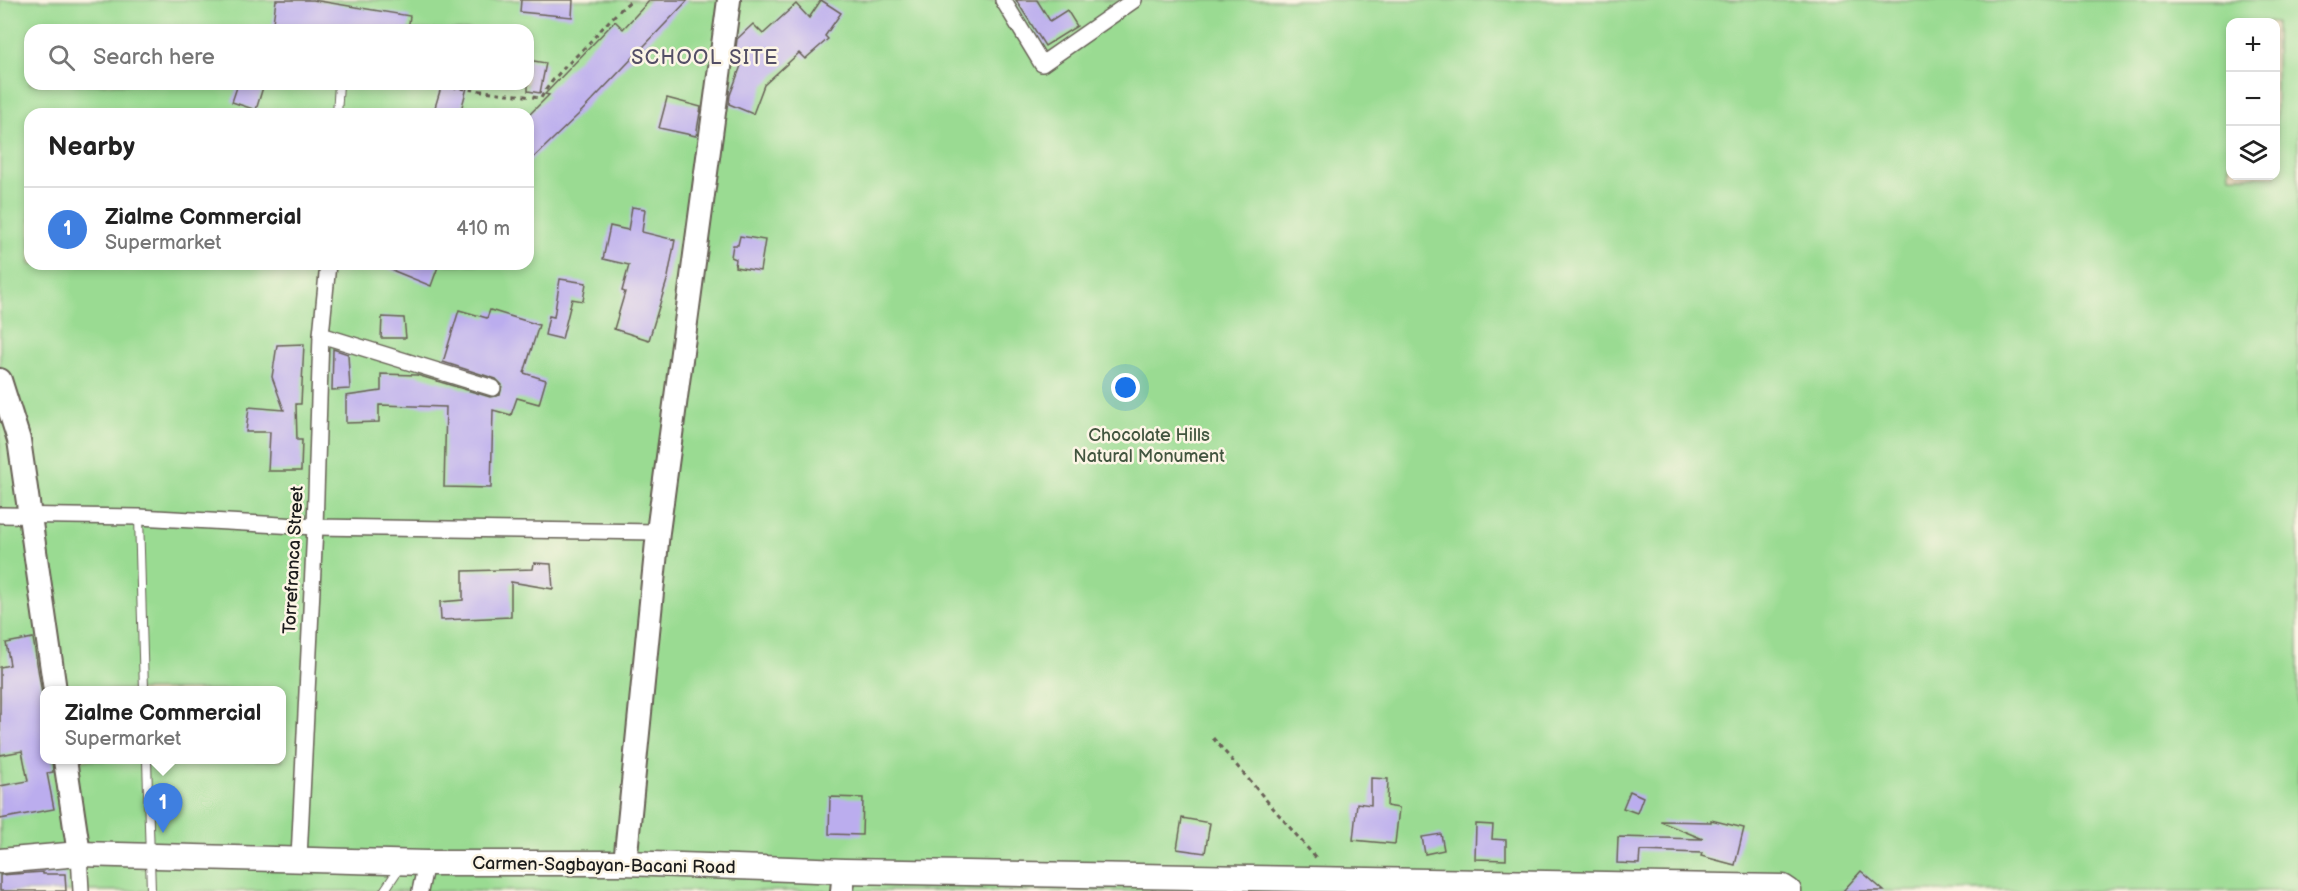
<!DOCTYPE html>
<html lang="en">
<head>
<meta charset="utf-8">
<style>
	:root { --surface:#fff; --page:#f2f2f2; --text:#222; --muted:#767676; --line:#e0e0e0; --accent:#b5179e }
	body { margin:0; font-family:"Balsamiq Sans",sans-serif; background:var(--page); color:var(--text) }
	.controls { position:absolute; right:18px; top:18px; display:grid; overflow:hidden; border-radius:12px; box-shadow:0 3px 9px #0003 }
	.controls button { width:54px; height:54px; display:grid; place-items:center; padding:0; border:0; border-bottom:2px solid var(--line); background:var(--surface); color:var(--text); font:30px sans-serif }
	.you { position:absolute; left:1126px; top:388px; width:21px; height:21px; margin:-15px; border:4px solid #fff; border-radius:50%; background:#1a73e8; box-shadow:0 0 0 9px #1a73e833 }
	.badge { display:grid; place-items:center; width:39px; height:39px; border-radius:50%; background:var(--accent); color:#fff; font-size:20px; font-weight:700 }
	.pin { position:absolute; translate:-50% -50px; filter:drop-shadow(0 2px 3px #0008) }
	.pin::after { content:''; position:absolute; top:32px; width:21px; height:18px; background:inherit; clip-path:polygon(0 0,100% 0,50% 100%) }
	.popup { position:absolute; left:40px; top:686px; width:246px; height:78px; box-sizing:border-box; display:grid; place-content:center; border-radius:12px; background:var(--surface); filter:drop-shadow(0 2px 4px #0005); font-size:20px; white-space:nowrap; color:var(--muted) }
	.popup b { font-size:22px; color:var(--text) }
	.popup::after { content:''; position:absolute; left:50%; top:100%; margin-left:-12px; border:12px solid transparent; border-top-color:var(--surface) }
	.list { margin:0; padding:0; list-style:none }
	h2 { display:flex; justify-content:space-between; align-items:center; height:78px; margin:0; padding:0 24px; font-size:26px }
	h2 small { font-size:20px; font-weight:400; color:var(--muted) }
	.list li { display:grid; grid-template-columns:39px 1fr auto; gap:18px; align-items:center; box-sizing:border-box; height:84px; padding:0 24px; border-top:2px solid var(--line) }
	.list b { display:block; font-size:22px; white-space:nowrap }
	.list p { margin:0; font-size:20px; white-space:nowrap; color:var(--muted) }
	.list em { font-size:20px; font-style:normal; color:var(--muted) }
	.icon { flex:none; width:33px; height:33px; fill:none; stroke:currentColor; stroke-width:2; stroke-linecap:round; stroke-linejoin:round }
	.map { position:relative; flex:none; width:2298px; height:891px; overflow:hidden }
	.search { position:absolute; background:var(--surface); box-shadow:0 3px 9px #0003; left:24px; top:24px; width:510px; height:66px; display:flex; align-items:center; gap:15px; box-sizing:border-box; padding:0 21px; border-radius:18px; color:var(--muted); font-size:22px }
	.panel { position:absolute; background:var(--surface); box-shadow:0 3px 9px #0003; left:24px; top:108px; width:510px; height:162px; border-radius:18px }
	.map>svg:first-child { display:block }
	.green { fill:#9adb92; stroke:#5b7c57; stroke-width:1.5; fill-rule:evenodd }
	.building { fill:#bbadee }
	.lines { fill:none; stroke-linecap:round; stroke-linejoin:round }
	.lane-casing { stroke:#676156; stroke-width:10 }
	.street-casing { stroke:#676156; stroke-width:18 }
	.secondary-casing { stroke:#676156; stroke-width:26 }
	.primary-casing { stroke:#676156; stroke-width:27 }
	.path { stroke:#676156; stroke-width:3; stroke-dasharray:4.5 4.5; stroke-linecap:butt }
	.lane { stroke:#fff; stroke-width:8 }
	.street { stroke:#fff; stroke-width:15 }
	.secondary { stroke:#fff; stroke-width:22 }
	.primary { stroke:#fff; stroke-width:24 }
	.labels { text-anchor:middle; stroke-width:5; stroke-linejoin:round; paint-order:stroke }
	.park-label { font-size:18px; fill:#42553f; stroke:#fcf5e5 }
	.street-label { font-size:18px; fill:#1c1c1c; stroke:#fcf5e5 }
	.neighbourhood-label { font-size:20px; letter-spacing:1.5px; fill:#544f66; stroke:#fcf5e5 }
</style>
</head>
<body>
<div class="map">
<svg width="2298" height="891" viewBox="0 0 2298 891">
	<rect width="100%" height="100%" fill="#fcf5e5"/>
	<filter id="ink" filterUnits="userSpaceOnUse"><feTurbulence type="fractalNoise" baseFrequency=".0167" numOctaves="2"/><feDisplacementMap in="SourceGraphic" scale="12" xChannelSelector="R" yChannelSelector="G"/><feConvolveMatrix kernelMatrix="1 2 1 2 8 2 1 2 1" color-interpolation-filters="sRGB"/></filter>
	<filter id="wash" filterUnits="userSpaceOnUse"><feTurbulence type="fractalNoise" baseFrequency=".008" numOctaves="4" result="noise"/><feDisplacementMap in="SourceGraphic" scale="24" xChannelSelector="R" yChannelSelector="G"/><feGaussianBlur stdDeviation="1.35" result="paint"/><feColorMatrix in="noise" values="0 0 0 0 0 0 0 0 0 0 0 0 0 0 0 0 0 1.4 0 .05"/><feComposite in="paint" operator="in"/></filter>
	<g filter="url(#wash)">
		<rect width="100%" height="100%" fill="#f2e1c2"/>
		<path class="green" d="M0,0H2298V891H0ZM2230,22H2276V176H2230ZM30,30H528V84H30ZM30,114H528V264H30ZM45,690H282V760H45Z"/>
		<g id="blocks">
			<g class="building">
				<polygon points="276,0 313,0 410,16 408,30 272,30"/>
				<polygon points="521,0 573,0 572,17 520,12"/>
				<polygon points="650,0 688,0 578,115 528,163 528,116 549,95 545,94 615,21 623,29"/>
				<polygon points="821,0 841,13 825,36 828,39 805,59 799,53 764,85 753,114 729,104 730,95 742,63 735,56 737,39 753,24 763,34 796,4 809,18"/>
				<polygon points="1016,0 1037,0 1050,21 1067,10 1077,26 1045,46"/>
				<polygon points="528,60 546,63 540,93 528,91"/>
				<polygon points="238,84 264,84 256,110 232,102"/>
				<polygon points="442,84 468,84 460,114 433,114"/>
				<polygon points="667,98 701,107 696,136 659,128"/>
				<polygon points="632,207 645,209 642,232 675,240 668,277 649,340 614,329 625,292 622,291 629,265 603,259 610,226 628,230"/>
				<polygon points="740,236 765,240 760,271 735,267 736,259 731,257 733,245 738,245"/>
				<polygon points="377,264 439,264 431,286"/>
				<polygon points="560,279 586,283 583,301 572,299 562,339 545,335 549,316 554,317"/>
				<polygon points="459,310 487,318 490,310 539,325 524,373 546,380 539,404 517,398 511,415 493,410 491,488 444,487 446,407 379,405 379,422 346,423 346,396 381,391 381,374 417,375 490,397 500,395 502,385 496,379 443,362"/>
				<polygon points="382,317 404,318 406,338 381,338"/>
				<polygon points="304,344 301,404 296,404 297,440 302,440 301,471 268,471 270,432 246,432 249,407 284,410 272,377 277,345"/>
				<polygon points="333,349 348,354 350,389 332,390"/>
				<polygon points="534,563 551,564 553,589 511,582 511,617 441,620 440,602 463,600 463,571 533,569"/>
				<polygon points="33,638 45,713 45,759 52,759 53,772 47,773 54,809 0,819 0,786 28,781 22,751 0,755 0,667 10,665 6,643"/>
				<polygon points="1371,778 1388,779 1387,806 1399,808 1395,844 1353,840 1357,803 1371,805"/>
				<polygon points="1630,791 1643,797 1637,813 1623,808"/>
				<polygon points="830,797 863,798 862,835 829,834"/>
				<polygon points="1182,818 1210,823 1205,853 1177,849"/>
				<polygon points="1711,820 1744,828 1735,865 1701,856 1702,853 1640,851 1639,864 1617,863 1618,837 1703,839 1661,822 1661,821 1711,822"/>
				<polygon points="1476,824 1493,825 1492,839 1506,840 1506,860 1475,859"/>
				<polygon points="1441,834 1444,850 1425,854 1422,837"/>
				<polygon points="1861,871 1884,891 1843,891"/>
				<polygon points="43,872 43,874 65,874 66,891 0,891 0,875"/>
			</g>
		</g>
	</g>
	<g filter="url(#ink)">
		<use href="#blocks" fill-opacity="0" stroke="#676156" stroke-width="1.5"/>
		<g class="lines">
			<g class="lane-casing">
				<g id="lane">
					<polyline points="337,114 339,84"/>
					<polyline points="139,517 144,690"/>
					<polyline points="147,760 151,891"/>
					<polyline points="384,891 400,867"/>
				</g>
			</g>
			<g class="street-casing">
				<g id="street">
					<polyline points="1003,0 1042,64 1134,0"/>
					<polyline points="321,335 493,388"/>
					<polyline points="0,515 139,517 315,527 658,532"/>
					<polyline points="79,854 81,891"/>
					<polyline points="299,858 315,527 321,335 328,264"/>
					<polyline points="420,891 426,863"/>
				</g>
			</g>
			<g class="secondary-casing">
				<g id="secondary">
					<polyline points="0,380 19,440 55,690"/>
					<polyline points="65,760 79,854"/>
					<polyline points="625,863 658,532 729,0"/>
					<polyline points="842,891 844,871"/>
				</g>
			</g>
			<g class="primary-casing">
				<polyline id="primary" points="0,861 79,854 426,863 625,863 844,871 1783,887 1789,891"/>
			</g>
			<g class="path">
				<path d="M425,84L541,98C553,76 571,62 588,44C603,28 614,14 632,0"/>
				<polyline points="1213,738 1316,858"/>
			</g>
			<use href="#lane" class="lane"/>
			<use href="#street" class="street"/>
			<use href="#secondary" class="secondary"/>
			<use href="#primary" class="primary"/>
		</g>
	</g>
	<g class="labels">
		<g class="park-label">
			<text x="1149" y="441">Chocolate Hills<tspan x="1149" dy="21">Natural Monument</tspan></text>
		</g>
		<g class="street-label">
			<text transform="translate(293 560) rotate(-87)" y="6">Torrefranca Street</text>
			<text transform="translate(604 865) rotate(1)" y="6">Carmen-Sagbayan-Bacani Road</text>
		</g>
		<g class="neighbourhood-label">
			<text x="705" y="64">SCHOOL SITE</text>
		</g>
	</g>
</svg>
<div class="controls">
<button>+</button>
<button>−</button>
<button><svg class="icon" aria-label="layers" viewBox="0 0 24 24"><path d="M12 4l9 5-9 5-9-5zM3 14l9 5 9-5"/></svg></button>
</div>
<div class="you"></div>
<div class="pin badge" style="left:163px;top:833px;background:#3f7fe0">1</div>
<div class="popup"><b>Zialme Commercial</b>Supermarket</div>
<div class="search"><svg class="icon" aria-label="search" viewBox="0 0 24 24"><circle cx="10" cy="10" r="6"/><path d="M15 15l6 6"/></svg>Search here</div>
<section class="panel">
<h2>Nearby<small></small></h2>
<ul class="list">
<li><span class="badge" style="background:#3f7fe0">1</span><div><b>Zialme Commercial</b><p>Supermarket</p></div><em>410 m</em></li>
</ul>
</section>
</div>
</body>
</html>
